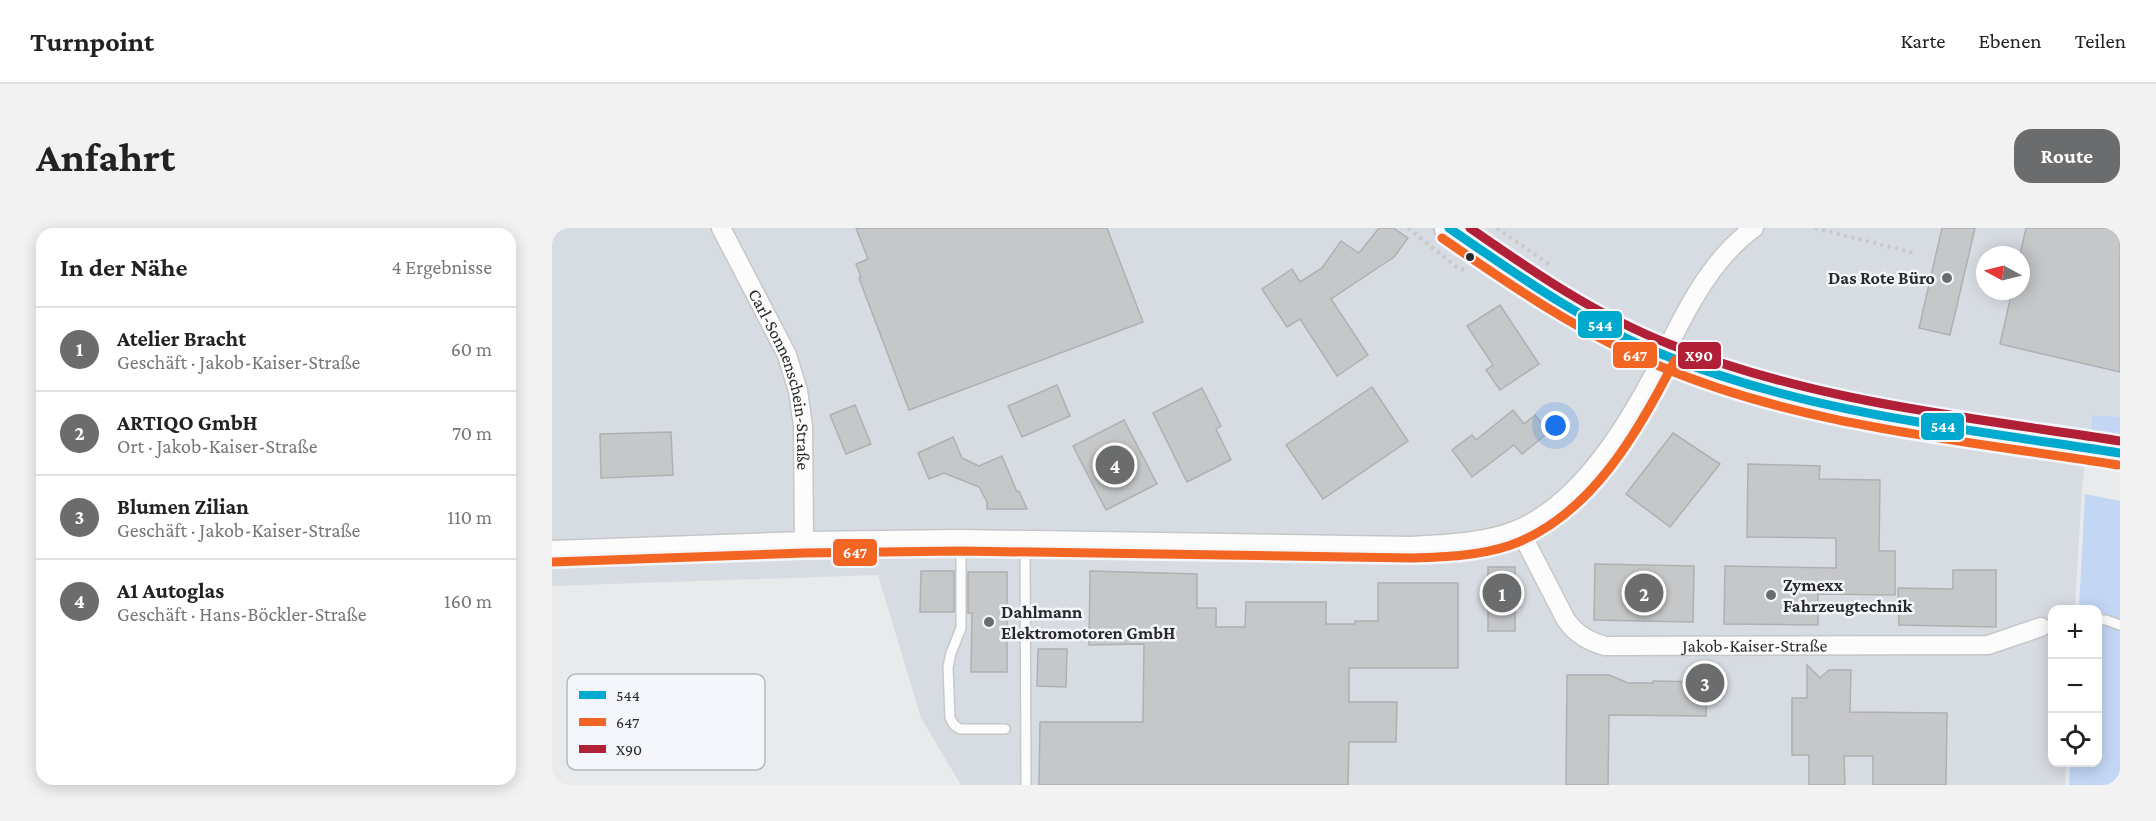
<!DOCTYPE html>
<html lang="de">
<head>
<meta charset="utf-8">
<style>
	:root { --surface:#fff; --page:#f2f2f2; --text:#222; --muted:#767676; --line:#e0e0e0; --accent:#6b6c6e }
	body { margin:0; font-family:"Crimson Pro",serif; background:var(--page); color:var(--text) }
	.controls { position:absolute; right:18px; bottom:18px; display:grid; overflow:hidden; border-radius:12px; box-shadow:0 3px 15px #0003 }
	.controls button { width:54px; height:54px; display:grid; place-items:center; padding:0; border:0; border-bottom:2px solid var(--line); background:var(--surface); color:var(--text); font:30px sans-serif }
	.compass { position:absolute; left:1424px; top:18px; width:54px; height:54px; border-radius:50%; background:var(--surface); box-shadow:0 3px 15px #0003; rotate:277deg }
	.you { position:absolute; left:1004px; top:198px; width:21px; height:21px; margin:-15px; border:4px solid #fff; border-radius:50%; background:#1a73e8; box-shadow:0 0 0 9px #1a73e833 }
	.badge { display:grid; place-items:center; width:39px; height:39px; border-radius:50%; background:var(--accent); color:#fff; font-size:20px; font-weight:700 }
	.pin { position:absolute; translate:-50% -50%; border:3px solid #fff; box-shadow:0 2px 6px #0006 }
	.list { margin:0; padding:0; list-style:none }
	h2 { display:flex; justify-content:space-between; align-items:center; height:78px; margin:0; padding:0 24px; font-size:26px }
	h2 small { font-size:20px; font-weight:400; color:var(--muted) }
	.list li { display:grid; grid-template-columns:39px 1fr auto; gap:18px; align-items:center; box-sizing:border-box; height:84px; padding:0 24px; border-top:2px solid var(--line) }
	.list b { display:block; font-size:22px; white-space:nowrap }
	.list p { margin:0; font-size:20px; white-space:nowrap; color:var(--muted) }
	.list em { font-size:20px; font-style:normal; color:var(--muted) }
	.icon { flex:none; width:33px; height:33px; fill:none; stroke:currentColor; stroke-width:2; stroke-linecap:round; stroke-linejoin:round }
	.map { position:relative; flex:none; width:1568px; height:557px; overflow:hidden; border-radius:18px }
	header { display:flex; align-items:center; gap:36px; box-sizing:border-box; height:84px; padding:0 30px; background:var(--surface); border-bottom:2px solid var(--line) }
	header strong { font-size:28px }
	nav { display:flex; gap:33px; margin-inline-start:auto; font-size:21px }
	.intro { display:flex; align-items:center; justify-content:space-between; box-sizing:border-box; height:144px; padding:0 36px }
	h1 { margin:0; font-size:42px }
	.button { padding:15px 27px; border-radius:18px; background:var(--accent); color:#fff; font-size:21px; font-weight:700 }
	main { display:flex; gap:36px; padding:0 36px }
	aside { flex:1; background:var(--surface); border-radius:18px; box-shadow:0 3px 15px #0003 }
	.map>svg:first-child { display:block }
	.built { fill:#d7dce2; fill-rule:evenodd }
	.green { fill:#c3d6f4 }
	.building { fill:#c5c7c9; stroke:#afb0b2; stroke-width:1.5 }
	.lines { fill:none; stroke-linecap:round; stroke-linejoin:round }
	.service-casing { stroke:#c5c7c9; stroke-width:12 }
	.minor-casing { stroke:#c5c7c9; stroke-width:21 }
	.primary-casing { stroke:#c5c7c9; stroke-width:32 }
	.path { stroke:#c9c9c9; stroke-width:4; stroke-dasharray:3 4.5; stroke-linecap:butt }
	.service { stroke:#fcfcfc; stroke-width:9 }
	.minor { stroke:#fcfcfc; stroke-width:18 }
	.primary { stroke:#fcfcfc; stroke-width:28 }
	.bus-1-casing { stroke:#f4f6fb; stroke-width:14 }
	.bus-2-casing { stroke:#f4f6fb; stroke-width:14 }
	.bus-3-casing { stroke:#f4f6fb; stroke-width:14 }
	.bus-1 { stroke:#00a9ce; stroke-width:9 }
	.bus-2 { stroke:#f26522; stroke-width:9 }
	.bus-3 { stroke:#b22037; stroke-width:9 }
	.bus-dot { fill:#27282a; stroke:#f4f6fb; stroke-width:2 }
	.poi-dot { fill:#6b6c6e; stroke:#f4f6fb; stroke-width:2 }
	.labels { text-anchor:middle; stroke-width:5; stroke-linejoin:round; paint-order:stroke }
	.poi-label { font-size:18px; font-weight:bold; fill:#27282a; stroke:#f4f6fb; text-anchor:start }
	.street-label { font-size:18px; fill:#27282a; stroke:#f4f6fb }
	.key { fill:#f4f6fb; stroke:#b6b8bc; stroke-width:1.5 }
	.key-label { font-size:16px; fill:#27282a }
	.line-badge { stroke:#f4f6fb; stroke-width:2 }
	.badge-label { font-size:16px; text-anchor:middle; font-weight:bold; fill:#fff }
</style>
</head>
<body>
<header>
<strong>Turnpoint</strong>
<nav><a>Karte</a><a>Ebenen</a><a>Teilen</a></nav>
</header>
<div class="intro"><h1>Anfahrt</h1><a class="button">Route</a></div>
<main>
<aside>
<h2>In der Nähe<small>4 Ergebnisse</small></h2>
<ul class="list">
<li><span class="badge">1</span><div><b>Atelier Bracht</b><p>Geschäft · Jakob-Kaiser-Straße</p></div><em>60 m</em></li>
<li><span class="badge">2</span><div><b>ARTIQO GmbH</b><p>Ort · Jakob-Kaiser-Straße</p></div><em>70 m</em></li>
<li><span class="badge">3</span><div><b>Blumen Zilian</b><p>Geschäft · Jakob-Kaiser-Straße</p></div><em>110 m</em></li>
<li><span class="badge">4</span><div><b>A1 Autoglas</b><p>Geschäft · Hans-Böckler-Straße</p></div><em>160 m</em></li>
</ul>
</aside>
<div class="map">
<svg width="1568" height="557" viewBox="0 0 1568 557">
	<rect width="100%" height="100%" fill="#e8eaec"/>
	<path class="built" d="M0,0H1568V189L1540,187L1530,258L1523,381L1500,382V534L1514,535L1513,557H409L369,490L326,347L0,358ZM1433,27H1469V63H1433Z"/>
	<g class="green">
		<polygon points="1540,187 1568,189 1568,214 1538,206"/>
		<polygon points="1533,266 1568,273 1568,557 1517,557 1518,535 1546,534 1546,382 1527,381"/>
	</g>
	<g class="building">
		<polygon points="304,0 555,0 591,94 357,182 307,50 309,49 304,36 316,31"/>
		<polygon points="827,0 841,0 856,10 842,29 779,71 816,127 785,148 748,91 735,99 710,61 740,41 748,54 770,40 789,13 807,25"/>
		<polygon points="1390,0 1423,0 1398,107 1367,100"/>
		<polygon points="1474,0 1568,0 1568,144 1448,116 1460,63 1469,63 1469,22"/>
		<polygon points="948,77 987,136 948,162 934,142 941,137 915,98"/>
		<polygon points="505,157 518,188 470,209 456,178"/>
		<polygon points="820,159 856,213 771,271 734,217"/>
		<polygon points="650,160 669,198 664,201 679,232 635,254 601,185"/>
		<polygon points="303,177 319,216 294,226 278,187"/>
		<polygon points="961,182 972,196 983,187 997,204 970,226 962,217 920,249 900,222 920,207 924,212"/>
		<polygon points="572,192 605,256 554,282 521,218"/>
		<polygon points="119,204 121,247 49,250 48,206"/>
		<polygon points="1121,205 1168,236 1118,299 1074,266"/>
		<polygon points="401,209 410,230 427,238 450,228 465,264 467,263 475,281 435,281 435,274 427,259 392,245 377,251 366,225"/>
		<polygon points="1196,236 1268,238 1267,251 1328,252 1327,323 1343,323 1343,367 1266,366 1266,397 1172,396 1173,338 1284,340 1284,310 1195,309"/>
		<polygon points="1043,336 1142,338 1141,394 1042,392"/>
		<rect x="936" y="339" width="27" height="64"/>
		<polygon points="1401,342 1444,342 1444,399 1347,397 1346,360 1401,361"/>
		<polygon points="369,343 402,343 402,384 368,384"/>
		<polygon points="538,343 645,346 645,380 664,380 664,399 693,399 694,374 774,374 774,396 803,396 803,393 826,393 826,355 906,355 906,440 797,440 797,474 845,474 844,514 797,514 796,557 487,557 488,494 591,494 592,416 537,417"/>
		<polygon points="416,344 455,344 455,444 419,444 420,385 416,385"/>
		<polygon points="486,421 515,421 514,459 485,458"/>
		<polygon points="1255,437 1268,450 1277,442 1299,442 1298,484 1395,485 1394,557 1321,557 1321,528 1292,528 1293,557 1257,557 1257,527 1240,527 1240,470 1255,470"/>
		<polygon points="1015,447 1057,447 1076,455 1101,455 1101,453 1155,454 1154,488 1057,487 1056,557 1014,557"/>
	</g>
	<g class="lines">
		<g class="service-casing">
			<g id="service">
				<polyline points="409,311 409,400 399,425 396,439 398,490 402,497 408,501 453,501"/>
				<polyline points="473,312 474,557"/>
				<polyline points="1546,392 1554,392 1568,397"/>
			</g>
		</g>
		<g class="minor-casing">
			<g id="minor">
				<path id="s1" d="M169,0L235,127L246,163L251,198L252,313"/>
				<path id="s2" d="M967,301L1014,392C1024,406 1036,413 1053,418L1436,417L1489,399"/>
				<path d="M0,322L252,313L409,311L859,318C895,316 933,315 967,301C1036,270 1085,182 1117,117C1138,74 1163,28 1202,0"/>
			</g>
		</g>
		<g class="primary-casing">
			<path id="primary" d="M897,0C964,47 1035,95 1111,127C1256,188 1415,199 1568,225"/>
		</g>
		<g class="path">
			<polyline points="856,0 906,40 916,43"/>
			<polyline points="945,0 999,38"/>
			<polyline points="1263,0 1362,25"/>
		</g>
		<use href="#service" class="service"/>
		<use href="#minor" class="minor"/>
		<use href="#primary" class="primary"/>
		<g class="bus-1-casing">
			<path id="bus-1" d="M897,0C965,47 1034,96 1112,127C1257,186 1414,201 1568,225"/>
		</g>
		<g class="bus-2-casing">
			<g id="bus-2">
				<path d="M890,10C958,57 1028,105 1105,137C1250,199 1412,212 1566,237"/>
				<path d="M0,334L252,325L409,323L859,330C892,329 927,328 959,317C1039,288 1086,204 1123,132"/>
			</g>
		</g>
		<g class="bus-3-casing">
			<path id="bus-3" d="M918,0C981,44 1046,88 1117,116C1261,174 1416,189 1568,213"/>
		</g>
		<use href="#bus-1" class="bus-1"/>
		<use href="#bus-2" class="bus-2"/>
		<use href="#bus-3" class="bus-3"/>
	</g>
	<circle class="bus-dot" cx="918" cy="29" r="5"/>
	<g class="poi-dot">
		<circle cx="1395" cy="50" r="6"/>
		<circle cx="1219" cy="367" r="6"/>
		<circle cx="437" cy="394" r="6"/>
	</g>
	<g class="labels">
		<g class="poi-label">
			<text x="1383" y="56" text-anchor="end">Das Rote Büro</text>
			<text x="1231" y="363">Zymexx<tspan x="1231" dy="21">Fahrzeugtechnik</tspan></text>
			<text x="449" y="390">Dahlmann<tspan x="449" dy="21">Elektromotoren GmbH</tspan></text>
		</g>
		<g class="street-label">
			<text dy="6" stroke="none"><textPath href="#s1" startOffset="165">Carl-Sonnenschein-Straße</textPath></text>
			<text dy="6" stroke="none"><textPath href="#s2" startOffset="300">Jakob-Kaiser-Straße</textPath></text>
		</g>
	</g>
	<rect x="15" y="446" width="198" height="96" rx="9" class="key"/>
	<rect x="27" y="463" width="27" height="8" fill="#00a9ce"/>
	<rect x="27" y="490" width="27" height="8" fill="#f26522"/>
	<rect x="27" y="517" width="27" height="8" fill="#b22037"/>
	<g class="key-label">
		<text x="64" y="473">544</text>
		<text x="64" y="500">647</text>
		<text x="64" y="527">X90</text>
	</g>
	<g class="line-badge">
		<rect x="1025" y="82" width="46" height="29" rx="6" fill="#00a9ce"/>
		<rect x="1060" y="113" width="46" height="28" rx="6" fill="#f26522"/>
		<rect x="1125" y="113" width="45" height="29" rx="6" fill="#b22037"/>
		<rect x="1368" y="184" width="45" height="29" rx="6" fill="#00a9ce"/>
		<rect x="280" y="310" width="46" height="29" rx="6" fill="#f26522"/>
	</g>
	<g class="badge-label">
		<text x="1048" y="103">544</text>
		<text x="1083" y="133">647</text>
		<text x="1147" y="133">X90</text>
		<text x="1391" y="204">544</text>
		<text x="303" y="330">647</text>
	</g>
</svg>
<div class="controls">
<button>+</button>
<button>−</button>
<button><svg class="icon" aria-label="locate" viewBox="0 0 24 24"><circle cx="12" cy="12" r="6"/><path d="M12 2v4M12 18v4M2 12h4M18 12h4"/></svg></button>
</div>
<svg class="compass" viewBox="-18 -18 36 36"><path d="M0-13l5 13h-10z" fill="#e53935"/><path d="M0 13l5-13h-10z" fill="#767676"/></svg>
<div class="you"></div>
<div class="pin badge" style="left:950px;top:365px">1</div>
<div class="pin badge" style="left:1092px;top:365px">2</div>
<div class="pin badge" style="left:1153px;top:455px">3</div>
<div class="pin badge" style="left:563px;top:237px">4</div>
</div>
</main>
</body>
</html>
